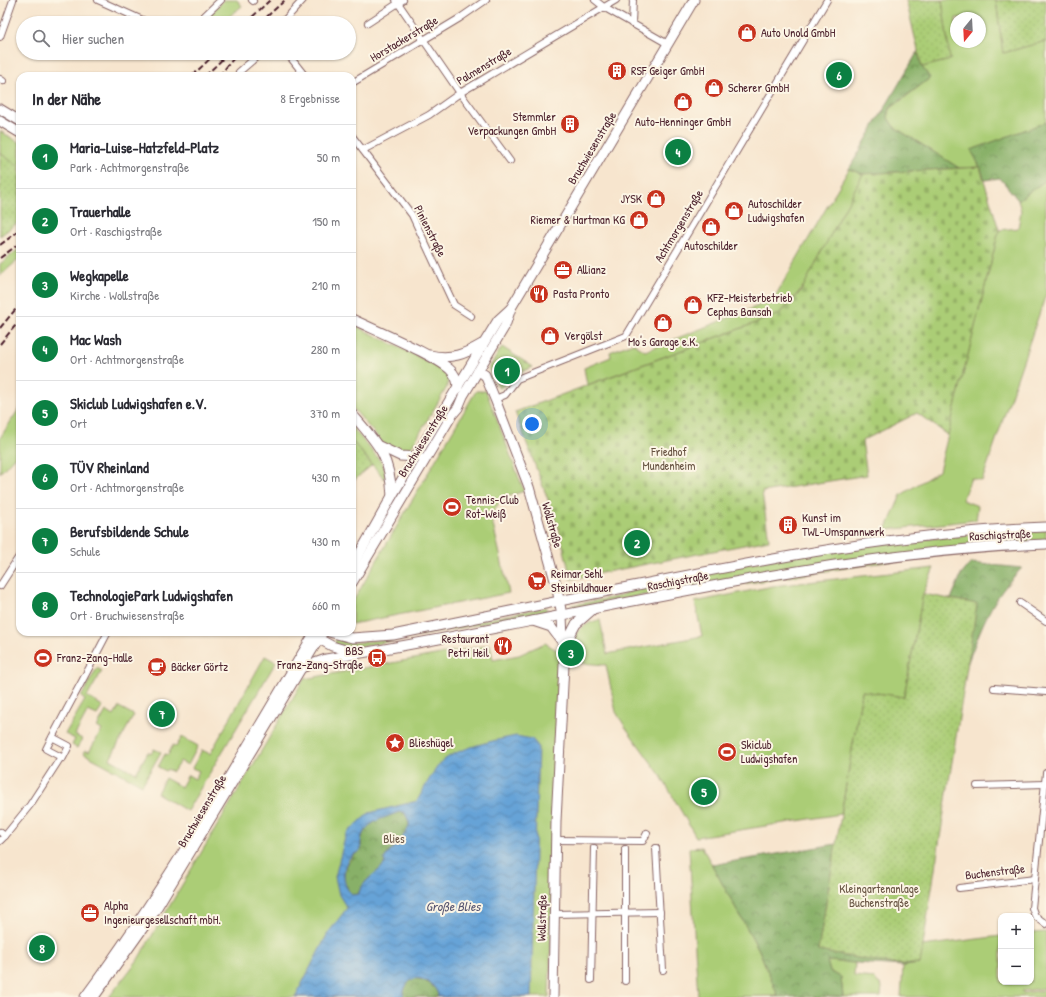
<!DOCTYPE html>
<html lang="de">
<head>
<meta charset="utf-8">
<style>
	:root { --surface:#fff; --page:#f2f2f3; --text:#2b2b33; --muted:#7c7c81; --line:#e1e1e2; --accent:#0b8043 }
	body { margin:0; font-family:"Patrick Hand",sans-serif; background:var(--page); color:var(--text) }
	.controls { position:absolute; right:12px; bottom:12px; display:grid; overflow:hidden; border-radius:8px; box-shadow:0 1px 3px #0004 }
	.controls button { width:36px; height:36px; display:grid; place-items:center; padding:0; border:0; border-bottom:1px solid var(--line); background:var(--surface); color:var(--text); font:20px sans-serif }
	.compass { position:absolute; left:950px; top:12px; width:36px; height:36px; border-radius:50%; background:var(--surface); box-shadow:0 1px 3px #0004; rotate:198deg }
	.you { position:absolute; left:532px; top:424px; width:14px; height:14px; margin:-10px; border:3px solid #fff; border-radius:50%; background:#1a73e8; box-shadow:0 0 0 6px #1a73e833 }
	.badge { display:grid; place-items:center; width:26px; height:26px; border-radius:50%; background:var(--accent); color:#fff; font-size:13px; font-weight:700 }
	.pin { position:absolute; translate:-50% -50%; border:2px solid #fff; box-shadow:0 1px 4px #0006 }
	.list { margin:0; padding:0; list-style:none }
	h2 { display:flex; justify-content:space-between; align-items:center; height:52px; margin:0; padding:0 16px; font-size:17px }
	h2 small { font-size:13px; font-weight:400; color:var(--muted) }
	.list li { display:grid; grid-template-columns:26px 1fr auto; gap:12px; align-items:center; box-sizing:border-box; height:64px; padding:0 16px; border-top:1px solid var(--line) }
	.list b { display:block; font-size:15px; white-space:nowrap }
	.list p { margin:0; font-size:13px; white-space:nowrap; color:var(--muted) }
	.list em { font-size:13px; font-style:normal; color:var(--muted) }
	.icon { flex:none; width:22px; height:22px; fill:none; stroke:currentColor; stroke-width:2; stroke-linecap:round; stroke-linejoin:round }
	.map { position:relative; flex:none; width:1046px; height:997px; overflow:hidden }
	.search { position:absolute; background:var(--surface); box-shadow:0 1px 3px #0004; left:16px; top:16px; width:340px; height:44px; display:flex; align-items:center; gap:10px; box-sizing:border-box; padding:0 14px; border-radius:22px; color:var(--muted); font-size:15px }
	.panel { position:absolute; background:var(--surface); box-shadow:0 1px 3px #0004; left:16px; top:72px; width:340px; height:564px; border-radius:12px }
	.map>svg:first-child { display:block }
	.green { fill:#abcd76; stroke:#7a7650; fill-rule:evenodd }
	.forest { fill:url(#forest-crowns); stroke:#696849 }
	.cemetery { fill:url(#cemetery-stones); stroke:#7a7650 }
	.garden { fill:url(#garden-dots); stroke:#7a7650 }
	.water { fill:url(#water-waves); stroke:#586181; fill-rule:evenodd }
	.lines { fill:none; stroke-linecap:round; stroke-linejoin:round }
	.street-casing { stroke:#876464; stroke-width:8 }
	.secondary-casing { stroke:#876464; stroke-width:11 }
	.street { stroke:#fff; stroke-width:6 }
	.secondary { stroke:#fff; stroke-width:9 }
	.rail { stroke:#4a1f2b; stroke-width:2; stroke-dasharray:6 3; stroke-linecap:butt }
	.labels { text-anchor:middle; stroke-width:4; stroke-linejoin:round; paint-order:stroke }
	.poi-label { font-size:12px; fill:#4a1f2b; stroke:#fcf5e5; text-anchor:start }
	.street-label { font-size:12px; fill:#4a1f2b; stroke:#fcf5e5 }
	.park-label { font-size:12px; fill:#675342; stroke:#fcf5e5 }
	.water-label { font-size:13px; font-style:italic; fill:#555470; stroke:#fcf5e5 }
</style>
</head>
<body>
<div class="map">
<svg width="1046" height="997" viewBox="0 0 1046 997">
	<defs>
		<pattern id="forest-crowns" width="20" height="18" patternUnits="userSpaceOnUse"><rect width="20" height="18" fill="#88b067"/><path d="M2 6a3 3 0 1 1 6 0M12 15a3 3 0 1 1 6 0" fill="none" stroke="#718f55"/></pattern>
		<pattern id="cemetery-stones" width="16" height="16" patternUnits="userSpaceOnUse"><rect width="16" height="16" fill="#abcd76"/><path d="M2 7V4a2 2 0 0 1 4 0v3zM10 15v-3a2 2 0 0 1 4 0v3z" fill="#95b066"/></pattern>
		<pattern id="garden-dots" width="8" height="8" patternUnits="userSpaceOnUse"><rect width="8" height="8" fill="#abcd76"/><path d="M2 2h.1M6 6h.1" fill="none" stroke="#95b066" stroke-width="1.8" stroke-linecap="round"/></pattern>
		<pattern id="water-waves" width="16" height="10" patternUnits="userSpaceOnUse"><rect width="16" height="10" fill="#66a3d7"/><path d="M0 5q4-4 8 0t8 0" fill="none" stroke="#5684af"/></pattern>
	</defs>
	<rect width="100%" height="100%" fill="#fcf5e5"/>
	<filter id="ink" filterUnits="userSpaceOnUse"><feTurbulence type="fractalNoise" baseFrequency=".025" numOctaves="2"/><feDisplacementMap in="SourceGraphic" scale="8" xChannelSelector="R" yChannelSelector="G"/><feConvolveMatrix kernelMatrix="1 2 1 2 8 2 1 2 1" color-interpolation-filters="sRGB"/></filter>
	<filter id="wash" filterUnits="userSpaceOnUse"><feTurbulence type="fractalNoise" baseFrequency=".012" numOctaves="4" result="noise"/><feDisplacementMap in="SourceGraphic" scale="16" xChannelSelector="R" yChannelSelector="G"/><feGaussianBlur stdDeviation="0.9" result="paint"/><feColorMatrix in="noise" values="0 0 0 0 0 0 0 0 0 0 0 0 0 0 0 0 0 1.4 0 .05"/><feComposite in="paint" operator="in"/></filter>
	<g filter="url(#wash)">
		<rect width="100%" height="100%" fill="#f7e5ce"/>
		<g class="green">
			<polygon points="224,0 237,0 242,6 221,23 201,23"/>
			<path d="M942,0H996L1003,53L1046,41V122L972,150L980,167L959,168L894,127L888,118L890,109L930,78L922,67L950,60ZM956,18H980V42H956Z"/>
			<polygon points="0,131 20,143 20,168 0,154"/>
			<polygon points="849,169 863,174 804,286 780,314 587,385 584,368 611,357 610,352 633,343 645,351 773,300"/>
			<polygon points="1046,180 1046,294 982,481 971,478 962,500 978,506 976,520 886,530 901,495 939,471 999,230 1018,228 1021,211 1018,200"/>
			<polygon points="20,248 20,258 0,276 0,264"/>
			<polygon points="352,324 439,367 449,379 447,387 408,453 385,446 352,407"/>
			<polygon points="502,347 533,367 516,374 499,389 489,368"/>
			<polygon points="476,391 486,391 524,491 501,499 491,516 509,593 352,624 352,603"/>
			<polygon points="20,407 20,451 0,473 0,438"/>
			<polygon points="352,427 382,463 388,483 352,441"/>
			<polygon points="1046,527 1046,544 982,547 665,596 662,580 820,550"/>
			<path d="M934,568L923,594L904,697L862,691L841,814L696,837L661,776L626,728L616,712L606,665L568,662C568,641 577,624 600,620L607,654L702,636L695,602L773,586Z"/>
			<polygon points="661,584 661,592 573,608 572,605 616,597 639,588"/>
			<polygon points="546,607 547,611 366,646 353,647 334,644 337,639 354,643 397,638"/>
			<polygon points="545,643 560,652 549,997 109,997 137,961 304,679 490,645 493,660 519,655"/>
			<polygon points="265,656 276,662 187,811 157,793 165,778 181,787 188,775 195,779 199,771 192,768 202,750 210,754"/>
			<polygon points="97,668 102,671 87,697 103,706 97,715 88,711 75,735 82,739 77,748 72,745 75,739 65,734 85,700 81,697"/>
			<polygon points="119,707 134,715 110,759 136,773 148,752 151,754 154,749 161,752 142,785 83,753 85,750 89,752 102,730 97,727 106,711 114,716"/>
			<polygon points="182,737 198,746 188,765 180,761 173,772 167,769 166,771 158,767 165,754 168,755 173,745 176,747"/>
			<polygon points="702,847 759,950 778,996 698,997 689,848"/>
			<polygon points="1046,932 1046,988 1022,991 1023,993 1046,990 1046,997 901,997 903,966 920,963 922,946 1001,936 1001,982 1031,982 1031,933"/>
			<polygon points="827,961 855,963 854,976 873,978 882,986 881,997 843,997 841,977 830,972"/>
		</g>
		<g class="forest">
			<polygon points="918,51 922,67 930,78 890,108 888,118 894,127 959,168 863,174 849,169"/>
			<polygon points="1046,122 1046,180 1018,200 1000,178 985,180 980,167 971,150"/>
			<path d="M971,563L1022,568C991,599 982,625 967,665L977,604L951,599L961,575Z"/>
			<path d="M399,812H404C406,815 409,820 409,823C410,832 390,850 386,856C384,859 386,863 382,867C372,877 364,880 358,894L353,895C335,882 346,859 361,850C359,822 379,820 399,812Z"/>
			<polygon points="836,844 818,951 893,964 920,964 903,966 827,961 830,972 841,977 843,997 772,997 778,996 759,950 712,865"/>
			<path d="M415,978C424,980 438,985 438,997H403C404,988 406,981 415,978Z"/>
		</g>
		<polygon class="cemetery" points="980,167 999,230 948,435 917,413 862,441 867,475 762,492 769,540 571,579 559,529 515,412 780,314 801,291 863,174"/>
		<g class="garden">
			<polygon points="906,0 942,0 950,60 922,67"/>
			<polygon points="996,0 1046,0 1046,41 1003,53"/>
			<polygon points="0,153 20,167 20,221 0,236"/>
			<polygon points="352,441 372,465 352,482"/>
			<polygon points="923,594 977,604 920,964 893,964 818,951 862,691 904,697"/>
		</g>
		<path class="water" d="M516,736L532,739L538,746L531,997H438C439,984 407,963 403,997H295L328,933L347,908L339,895L335,877L346,834L369,813L417,801C424,789 430,776 438,766C450,749 496,740 516,736ZM399,812H404C406,815 409,821 409,823C411,831 388,853 384,859L385,863C376,876 366,876 358,894L353,895C341,887 341,863 353,855C356,853 358,853 361,850C358,823 380,820 399,812Z"/>
	</g>
	<g filter="url(#ink)">
		<g class="lines">
			<g class="street-casing">
				<g id="street">
					<polyline points="98,0 149,23"/>
					<polyline points="252,0 253,1"/>
					<polyline points="396,0 460,93 510,161"/>
					<polyline points="595,0 605,8 668,44"/>
					<polyline points="197,23 221,0"/>
					<polyline points="282,23 303,0"/>
					<polyline points="368,23 403,0"/>
					<polyline points="632,24 633,0"/>
					<polyline points="0,37 13,0"/>
					<polyline points="287,53 305,76"/>
					<polyline points="239,72 261,53"/>
					<polyline points="0,79 3,81"/>
					<polyline points="352,83 460,18 486,0"/>
					<polyline points="352,136 412,215 454,305 471,316"/>
					<polyline points="363,150 429,115 460,93 616,0"/>
					<polyline points="495,399 505,395 517,379 626,336 827,0"/>
					<polyline points="0,586 20,555"/>
					<polyline points="1020,603 1046,621"/>
					<polyline points="994,688 1046,692"/>
					<path d="M52,737L69,746L63,758L46,749C66,710 88,671 108,632"/>
					<polyline points="1046,773 1032,908 1035,916 1046,924"/>
					<polyline points="977,786 1045,784"/>
					<polyline points="0,832 5,836 0,841"/>
					<polyline points="5,836 30,805 61,757"/>
					<polyline points="556,840 643,841 647,833"/>
					<polyline points="656,848 663,970"/>
					<polyline points="959,888 1035,879"/>
					<polyline points="554,914 660,912"/>
					<polyline points="591,980 594,848"/>
					<polyline points="625,981 625,849"/>
				</g>
			</g>
			<g class="secondary-casing">
				<g id="secondary">
					<polyline points="0,109 20,121"/>
					<polyline points="0,121 20,133"/>
					<path d="M352,319C372,329 443,358 453,373C456,377 458,383 458,388"/>
					<path d="M430,355C451,360 465,354 482,344"/>
					<polyline points="478,371 485,375 495,399 529,487 556,584 562,615 564,665 556,821 553,997"/>
					<path d="M352,414C377,443 390,455 392,496"/>
					<polyline points="379,446 400,456 419,457"/>
					<polyline points="352,567 392,496 484,343 498,320 510,309"/>
					<polyline points="352,583 452,415 458,408 463,396 505,326 511,308 694,0"/>
					<polyline points="533,621 551,627 563,643"/>
					<path d="M329,632L352,638L393,635C471,619 550,603 628,587C766,559 905,532 1046,527"/>
					<polyline points="319,639 332,646 355,653"/>
					<polyline points="565,645 576,624 592,610"/>
					<path d="M301,668L326,659C566,621 802,554 1046,544"/>
					<path d="M85,997C171,881 241,756 315,632"/>
					<polyline points="94,997 153,914 323,632"/>
				</g>
			</g>
			<use href="#street" class="street"/>
			<use href="#secondary" class="secondary"/>
			<g class="rail">
				<polyline points="246,23 270,0"/>
				<polyline points="260,23 285,0"/>
				<polyline points="192,76 216,53"/>
				<polyline points="205,76 229,53"/>
				<polyline points="219,76 238,53"/>
				<polyline points="0,245 20,230"/>
				<polyline points="0,258 20,243"/>
				<polyline points="0,328 20,304"/>
				<polyline points="0,344 20,320"/>
			</g>
		</g>
	</g>
	<defs>
		<g id="shop-disc" transform="scale(1)"><circle r="9.5" fill="#c8321e" stroke="#fcf5e5"/><path d="M-5-2.5h2.3a2.7 3.5 0 0 1 5.4 0H5L5.5 6h-11ZM-1.5-2.5h3a1.5 2.3 0 0 0-3 0Z" fill="#fff"/></g>
		<g id="building-disc" transform="scale(1)"><circle r="9.5" fill="#c8321e" stroke="#fcf5e5"/><path d="M-4-6H4V6H1V3H-1V6H-4ZM-2.5-4.3h1.7v1.8h-1.7ZM.8-4.3h1.7v1.8H.8ZM-2.5-1h1.7V.8h-1.7ZM.8-1h1.7V.8H.8Z" fill="#fff"/></g>
		<g id="office-disc" transform="scale(1)"><circle r="9.5" fill="#c8321e" stroke="#fcf5e5"/><path d="M-6-3h4V-5.5h4V-3h4V5H-6ZM-1-4.5V-3h2v-1.5ZM-6 0V1H6V0Z" fill="#fff"/></g>
		<g id="restaurant-disc" transform="scale(1)"><circle r="9.5" fill="#c8321e" stroke="#fcf5e5"/><path d="M-5-6h1v4h1v-4h1v4h1v-4h1v5L-1.5 .5V6h-2V.5L-5-1ZM5-6V6H3V1.5H1.5Q1.5-4 5-6Z" fill="#fff"/></g>
		<g id="stadium-disc" transform="scale(1)"><circle r="9.5" fill="#c8321e" stroke="#fcf5e5"/><path d="M0-5a6.5 5 0 1 0 0 10a6.5 5 0 1 0 0-10ZM-3.5-1.8h7v3.6h-7Z" fill="#fff"/></g>
		<g id="supermarket-disc" transform="scale(1)"><circle r="9.5" fill="#c8321e" stroke="#fcf5e5"/><path d="M-6-5.5h2.5l.6 2H6L4.5 2H-2.5L-4.4-4H-6ZM-1.5 3.2a1.3 1.3 0 1 0 .1 0ZM3 3.2a1.3 1.3 0 1 0 .1 0Z" fill="#fff"/></g>
		<g id="bus-disc" transform="scale(1)"><circle r="9.5" fill="#c8321e" stroke="#fcf5e5"/><path d="M-5-6H5V4H4V6H2V4H-2V6H-4V4H-5ZM-3.5-4V0h7V-4ZM-3.5 1.2v1.5H-2V1.2ZM2 1.2v1.5H3.5V1.2Z" fill="#fff"/></g>
		<g id="cafe-disc" transform="scale(1)"><circle r="9.5" fill="#c8321e" stroke="#fcf5e5"/><path d="M-5.5-4.5H6V0H3Q3 3.5 0 3.5H-2.5Q-5.5 3.5-5.5 0ZM3-3.2v2h1.7v-2ZM-6 4.5H4V6H-6Z" fill="#fff"/></g>
		<g id="sight-disc" transform="scale(1)"><circle r="9.5" fill="#c8321e" stroke="#fcf5e5"/><path d="M0-6L1.8-2.2L6-1.7L2.9 1.2L3.7 5.4L0 3.3L-3.7 5.4L-2.9 1.2L-6-1.7L-1.8-2.2Z" fill="#fff"/></g>
	</defs>
	<g fill-rule="evenodd">
		<use href="#shop-disc" x="747" y="33"/>
		<use href="#building-disc" x="617" y="71"/>
		<use href="#shop-disc" x="714" y="88"/>
		<use href="#shop-disc" x="683" y="102"/>
		<use href="#building-disc" x="570" y="124"/>
		<use href="#shop-disc" x="656" y="199"/>
		<use href="#shop-disc" x="734" y="211"/>
		<use href="#shop-disc" x="639" y="220"/>
		<use href="#shop-disc" x="711" y="227"/>
		<use href="#office-disc" x="563" y="270"/>
		<use href="#restaurant-disc" x="539" y="294"/>
		<use href="#shop-disc" x="693" y="305"/>
		<use href="#shop-disc" x="663" y="323"/>
		<use href="#shop-disc" x="550" y="336"/>
		<use href="#stadium-disc" x="452" y="507"/>
		<use href="#building-disc" x="788" y="525"/>
		<use href="#supermarket-disc" x="537" y="581"/>
		<use href="#restaurant-disc" x="503" y="646"/>
		<use href="#stadium-disc" x="43" y="658"/>
		<use href="#bus-disc" x="377" y="658"/>
		<use href="#cafe-disc" x="157" y="667"/>
		<use href="#sight-disc" x="395" y="743"/>
		<use href="#stadium-disc" x="727" y="752"/>
		<use href="#office-disc" x="90" y="913"/>
	</g>
	<g class="labels">
		<g class="poi-label">
			<text x="761" y="37">Auto Unold GmbH</text>
			<text x="631" y="75">RSF Geiger GmbH</text>
			<text x="728" y="92">Scherer GmbH</text>
			<text x="556" y="121" text-anchor="end">Stemmler<tspan x="556" dy="14">Verpackungen GmbH</tspan></text>
			<text x="683" y="126" text-anchor="middle">Auto-Henninger GmbH</text>
			<text x="642" y="203" text-anchor="end">JYSK</text>
			<text x="748" y="208">Autoschilder<tspan x="748" dy="14">Ludwigshafen</tspan></text>
			<text x="625" y="224" text-anchor="end">Riemer &amp; Hartman KG</text>
			<text x="711" y="250" text-anchor="middle">Autoschilder</text>
			<text x="577" y="274">Allianz</text>
			<text x="553" y="298">Pasta Pronto</text>
			<text x="707" y="302">KFZ-Meisterbetrieb<tspan x="707" dy="14">Cephas Bansah</tspan></text>
			<text x="564" y="340">Vergölst</text>
			<text x="663" y="346" text-anchor="middle">Mo's Garage e.K.</text>
			<text x="466" y="504">Tennis-Club<tspan x="466" dy="14">Rot-Weiß</tspan></text>
			<text x="802" y="522">Kunst im<tspan x="802" dy="14">TWL-Umspannwerk</tspan></text>
			<text x="551" y="578">Reimar Sehl<tspan x="551" dy="14">Steinbildhauer</tspan></text>
			<text x="489" y="643" text-anchor="end">Restaurant<tspan x="489" dy="14">Petri Heil</tspan></text>
			<text x="363" y="655" text-anchor="end">BBS<tspan x="363" dy="14">Franz-Zang-Straße</tspan></text>
			<text x="57" y="662">Franz-Zang-Halle</text>
			<text x="171" y="671">Bäcker Görtz</text>
			<text x="409" y="747">Blieshügel</text>
			<text x="741" y="749">Skiclub<tspan x="741" dy="14">Ludwigshafen</tspan></text>
			<text x="104" y="910">Alpha<tspan x="104" dy="14">Ingenieurgesellschaft mbH.</tspan></text>
		</g>
		<g class="street-label">
			<text transform="translate(404 39) rotate(-31)" y="4">Horstackerstraße</text>
			<text transform="translate(484 66) rotate(-31)" y="4">Palmenstraße</text>
			<text transform="translate(592 148) rotate(-59)" y="4">Bruchwiesenstraße</text>
			<text transform="translate(679 226) rotate(-59)" y="4">Achtmorgenstraße</text>
			<text transform="translate(430 231) rotate(63)" y="4">Pinienstraße</text>
			<text transform="translate(423 441) rotate(-58)" y="4">Bruchwiesenstraße</text>
			<text transform="translate(552 525) rotate(74)" y="4">Wollstraße</text>
			<text transform="translate(1000 535) rotate(-3)" y="4">Raschigstraße</text>
			<text transform="translate(678 581) rotate(-11)" y="4">Raschigstraße</text>
			<text transform="translate(202 811) rotate(-59)" y="4">Bruchwiesenstraße</text>
			<text transform="translate(995 872) rotate(-7)" y="4">Buchenstraße</text>
			<text transform="translate(542 918) rotate(-89)" y="4">Wollstraße</text>
		</g>
		<g class="park-label">
			<text x="669" y="456">Friedhof<tspan x="669" dy="14">Mundenheim</tspan></text>
			<text x="394" y="843">Blies</text>
			<text x="879" y="893">Kleingartenanlage<tspan x="879" dy="14">Buchenstraße</tspan></text>
		</g>
		<g class="water-label">
			<text x="453" y="911">Große Blies</text>
		</g>
	</g>
</svg>
<div class="controls">
<button>+</button>
<button>−</button>
</div>
<svg class="compass" viewBox="-18 -18 36 36"><path d="M0-13l5 13h-10z" fill="#e53935"/><path d="M0 13l5-13h-10z" fill="#7c7c81"/></svg>
<div class="you"></div>
<div class="pin badge" style="left:507px;top:371px">1</div>
<div class="pin badge" style="left:637px;top:543px">2</div>
<div class="pin badge" style="left:571px;top:653px">3</div>
<div class="pin badge" style="left:678px;top:152px">4</div>
<div class="pin badge" style="left:704px;top:792px">5</div>
<div class="pin badge" style="left:839px;top:75px">6</div>
<div class="pin badge" style="left:162px;top:714px">7</div>
<div class="pin badge" style="left:42px;top:948px">8</div>
<div class="search"><svg class="icon" aria-label="search" viewBox="0 0 24 24"><circle cx="10" cy="10" r="6"/><path d="M15 15l6 6"/></svg>Hier suchen</div>
<section class="panel">
<h2>In der Nähe<small>8 Ergebnisse</small></h2>
<ul class="list">
<li><span class="badge">1</span><div><b>Maria-Luise-Hatzfeld-Platz</b><p>Park · Achtmorgenstraße</p></div><em>50 m</em></li>
<li><span class="badge">2</span><div><b>Trauerhalle</b><p>Ort · Raschigstraße</p></div><em>150 m</em></li>
<li><span class="badge">3</span><div><b>Wegkapelle</b><p>Kirche · Wollstraße</p></div><em>210 m</em></li>
<li><span class="badge">4</span><div><b>Mac Wash</b><p>Ort · Achtmorgenstraße</p></div><em>280 m</em></li>
<li><span class="badge">5</span><div><b>Skiclub Ludwigshafen e.V.</b><p>Ort</p></div><em>370 m</em></li>
<li><span class="badge">6</span><div><b>TÜV Rheinland</b><p>Ort · Achtmorgenstraße</p></div><em>430 m</em></li>
<li><span class="badge">7</span><div><b>Berufsbildende Schule</b><p>Schule</p></div><em>430 m</em></li>
<li><span class="badge">8</span><div><b>TechnologiePark Ludwigshafen</b><p>Ort · Bruchwiesenstraße</p></div><em>660 m</em></li>
</ul>
</section>
</div>
</body>
</html>
